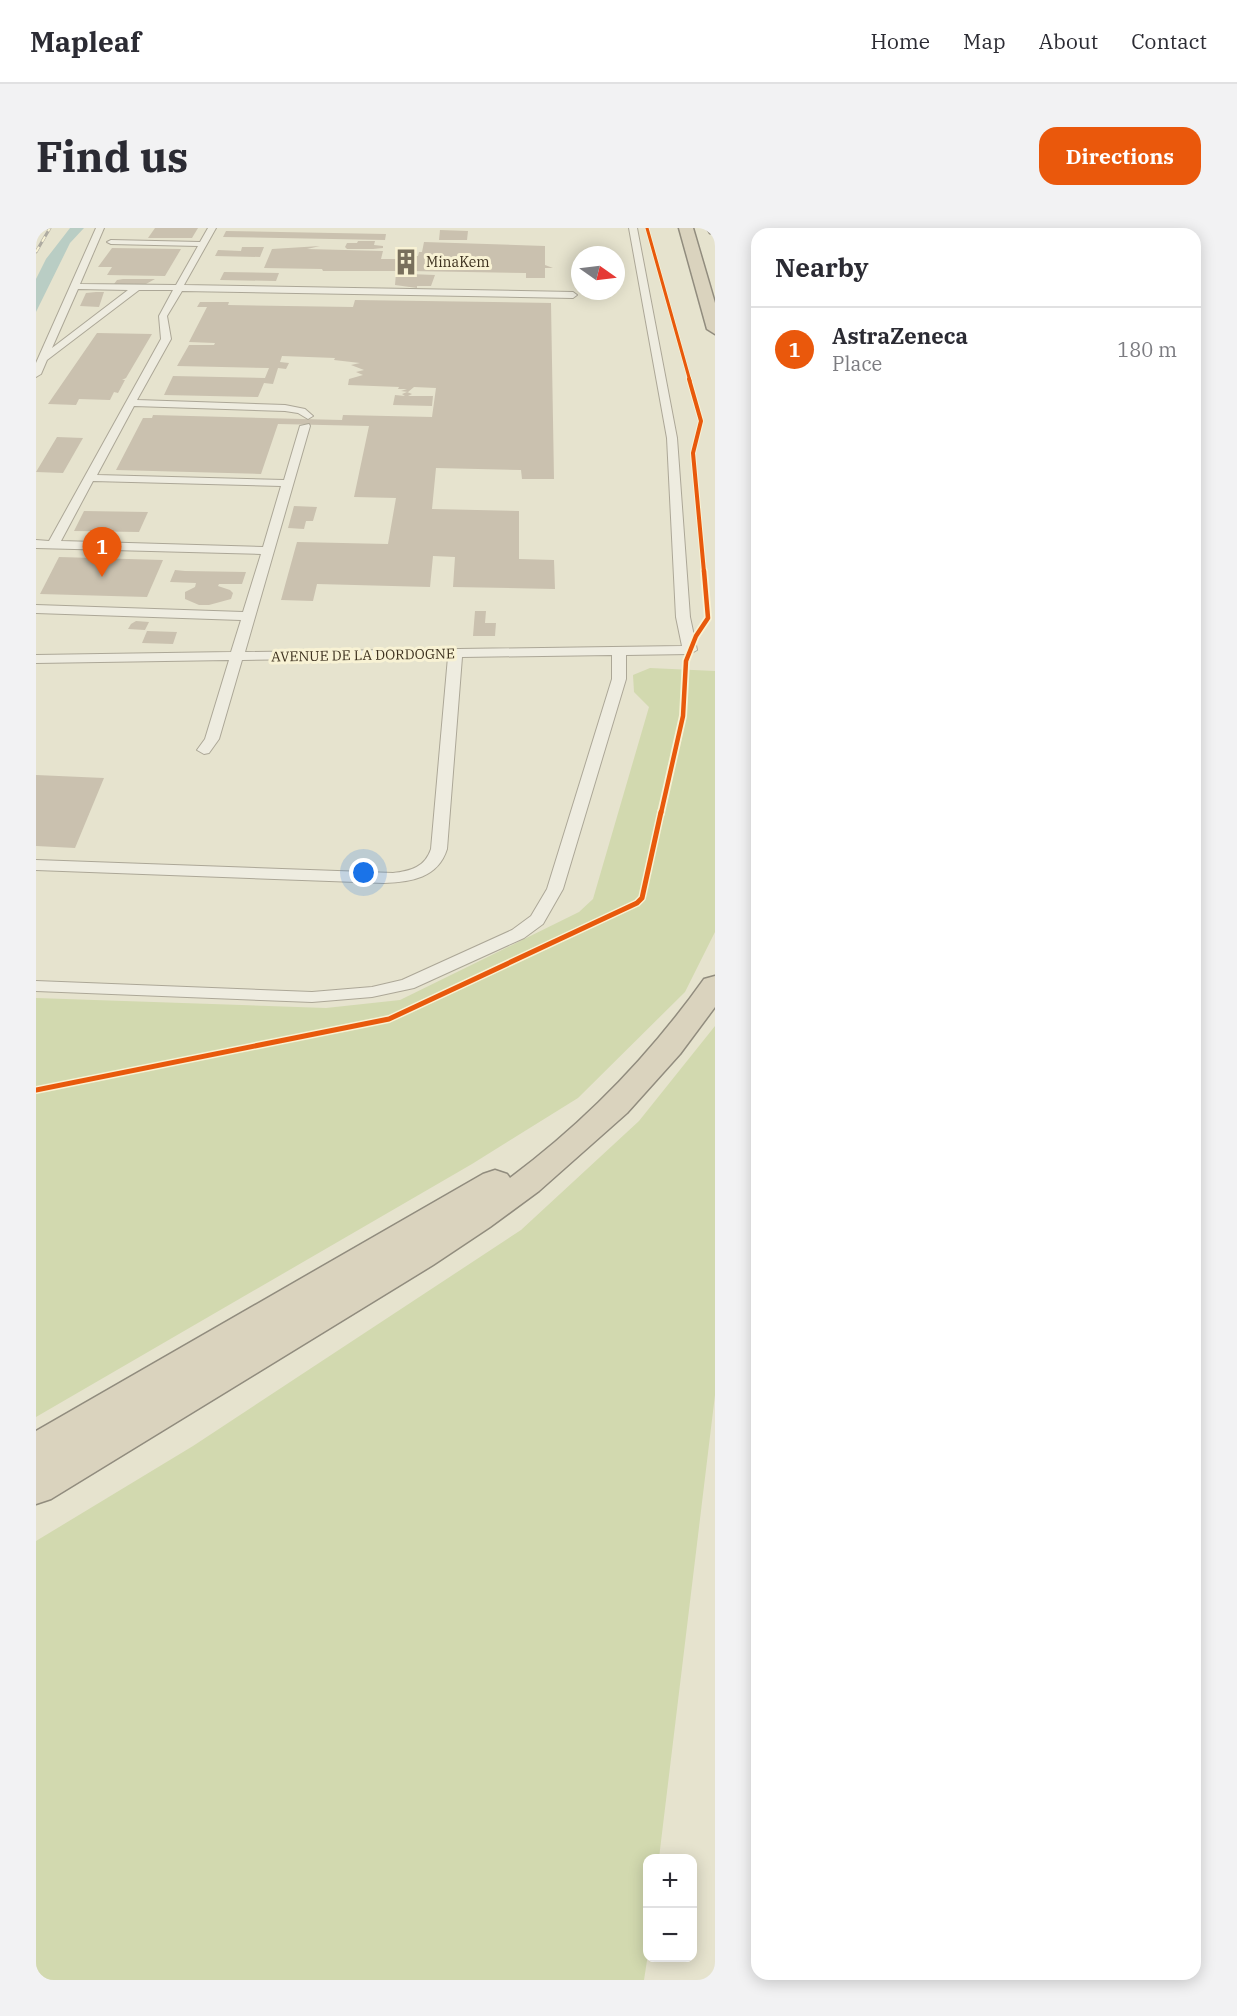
<!DOCTYPE html>
<html lang="en">
<head>
<meta charset="utf-8">
<style>
	:root { --surface:#fff; --page:#f2f2f3; --text:#2b2b33; --muted:#7c7c81; --line:#e1e1e2; --accent:#ea580c }
	body { margin:0; font-family:"IBM Plex Serif",serif; background:var(--page); color:var(--text) }
	.controls { position:absolute; right:18px; bottom:18px; display:grid; overflow:hidden; border-radius:12px; box-shadow:0 3px 15px #0003 }
	.controls button { width:54px; height:54px; display:grid; place-items:center; padding:0; border:0; border-bottom:2px solid var(--line); background:var(--surface); color:var(--text); font:30px sans-serif }
	.compass { position:absolute; left:535px; top:18px; width:54px; height:54px; border-radius:50%; background:var(--surface); box-shadow:0 3px 15px #0003; rotate:104deg }
	.you { position:absolute; left:328px; top:645px; width:21px; height:21px; margin:-15px; border:4px solid #fff; border-radius:50%; background:#1a73e8; box-shadow:0 0 0 9px #1a73e833 }
	.badge { display:grid; place-items:center; width:39px; height:39px; border-radius:50%; background:var(--accent); color:#fff; font-size:20px; font-weight:700 }
	.pin { position:absolute; translate:-50% -50px; filter:drop-shadow(0 2px 3px #0008) }
	.pin::after { content:''; position:absolute; top:32px; width:21px; height:18px; background:inherit; clip-path:polygon(0 0,100% 0,50% 100%) }
	.list { margin:0; padding:0; list-style:none }
	h2 { display:flex; justify-content:space-between; align-items:center; height:78px; margin:0; padding:0 24px; font-size:26px }
	h2 small { font-size:20px; font-weight:400; color:var(--muted) }
	.list li { display:grid; grid-template-columns:39px 1fr auto; gap:18px; align-items:center; box-sizing:border-box; height:84px; padding:0 24px; border-top:2px solid var(--line) }
	.list b { display:block; font-size:22px; white-space:nowrap }
	.list p { margin:0; font-size:20px; white-space:nowrap; color:var(--muted) }
	.list em { font-size:20px; font-style:normal; color:var(--muted) }
	.map { position:relative; flex:none; width:679px; height:1752px; overflow:hidden; border-radius:18px }
	header { display:flex; align-items:center; gap:36px; box-sizing:border-box; height:84px; padding:0 30px; background:var(--surface); border-bottom:2px solid var(--line) }
	header strong { font-size:28px }
	nav { display:flex; gap:33px; margin-inline-start:auto; font-size:21px }
	.intro { display:flex; align-items:center; justify-content:space-between; box-sizing:border-box; height:144px; padding:0 36px }
	h1 { margin:0; font-size:42px }
	.button { padding:15px 27px; border-radius:18px; background:var(--accent); color:#fff; font-size:21px; font-weight:700 }
	main { display:flex; gap:36px; padding:0 36px }
	aside { flex:1; background:var(--surface); border-radius:18px; box-shadow:0 3px 15px #0003 }
	.map>svg:first-child { display:block }
	.green { fill:#d2d9af }
	.water { fill:#b9cdc4 }
	.building { fill:#cac1af }
	.lines { fill:none; stroke-linecap:round; stroke-linejoin:round }
	.lane-casing { stroke:#aca797; stroke-width:2 }
	.highway-casing { stroke:#918c7e; stroke-width:3 }
	.lane { fill:#eeece0; fill-rule:evenodd }
	.highway { fill:#dad3be; fill-rule:evenodd }
	.rail-casing { stroke:#aeaba1; stroke-width:3 }
	.rail { stroke:#f8f2d4; stroke-width:2; stroke-dasharray:6; stroke-linecap:butt }
	.cycleway-far3-casing { stroke:#f8f2d4; stroke-width:4.5 }
	.cycleway-far2-casing { stroke:#f8f2d4; stroke-width:6 }
	.cycleway-far1-casing { stroke:#f8f2d4; stroke-width:8 }
	.cycleway-casing { stroke:#f8f2d4; stroke-width:8 }
	.cycleway-far3 { stroke:#e8590c; stroke-width:3 }
	.cycleway-far2 { stroke:#e8590c; stroke-width:4 }
	.cycleway-far1 { stroke:#e8590c; stroke-width:4.5 }
	.cycleway { stroke:#e8590c; stroke-width:5 }
	.labels { text-anchor:middle; stroke-width:6; stroke-linejoin:round; paint-order:stroke }
	.far-poi-label { font-size:14px; fill:#3c301e; stroke:#f8f2d4; text-anchor:start }
	.far-street-label { font-size:14px; fill:#3c301e; stroke:#f8f2d4 }
</style>
</head>
<body>
<header>
<strong>Mapleaf</strong>
<nav><a>Home</a><a>Map</a><a>About</a><a>Contact</a></nav>
</header>
<div class="intro"><h1>Find us</h1><a class="button">Directions</a></div>
<main>
<div class="map">
<svg width="679" height="1752" viewBox="0 0 679 1752">
	<rect width="100%" height="100%" fill="#e6e3ce"/>
	<g class="green">
		<polygon points="614,440 679,443 679,704 649,764 542,870 436,936 0,1189 0,770 290,780 364,772 543,684 557,671 613,479 598,464 597,447"/>
		<polygon points="679,798 679,1167 623,1630 612,1630 612,1726 608,1752 0,1752 0,1313 157,1218 485,1002 603,893"/>
	</g>
	<polygon class="water" points="34,0 48,0 34,15 0,84 0,51 10,31"/>
	<g class="building">
		<polygon points="119,0 162,0 156,10 112,10"/>
		<polygon points="404,2 432,3 431,12 403,12"/>
		<polygon points="190,3 350,6 349,12 187,9"/>
		<polygon points="322,13 339,13 338,17 347,18 347,20 337,21 311,21 309,19 311,15 321,15"/>
		<polygon points="388,14 509,18 509,37 517,40 509,40 509,50 490,50 490,45 373,43 373,46 399,47 395,58 381,58 381,60 359,57 360,45 367,43 287,43 286,41 228,40 236,21 284,18 271,21 347,23 345,31 377,31 377,28 382,28 383,24 386,24"/>
		<polygon points="206,19 228,19 224,29 179,28 182,22 205,23"/>
		<polygon points="76,20 145,21 129,48 71,47 76,39 62,39"/>
		<polygon points="188,44 243,45 240,53 184,52"/>
		<polygon points="87,51 119,51 110,56 78,56 81,52"/>
		<polygon points="60,64 68,64 63,79 44,78 50,65"/>
		<polygon points="319,72 515,75 518,251 486,251 485,242 400,240 396,281 483,283 483,331 518,332 519,361 417,359 419,329 397,328 394,359 281,356 277,373 245,372 261,314 352,316 360,270 318,269 333,198 242,196 225,246 80,242 107,190 116,190 117,187 306,192 307,187 396,189 400,160 378,159 372,164 365,163 371,161 362,161 363,159 312,157 313,151 327,147 320,144 328,142 315,137 324,135 298,132 299,130 246,128 244,134 253,135 250,141 242,140 237,156 228,155 222,169 128,167 137,148 229,150 233,140 141,138 153,117 178,117 179,115 153,114 171,79 161,79 164,74 193,74 192,77 317,79"/>
		<polygon points="61,105 116,106 90,150 86,152 89,152 82,165 78,164 74,172 43,171 40,177 12,176"/>
		<polygon points="371,164 376,166 372,168 397,168 396,178 357,177 359,167 369,168 366,166"/>
		<polygon points="21,209 47,210 27,245 0,244"/>
		<polygon points="258,278 281,279 277,293 270,293 268,301 252,300"/>
		<polygon points="48,283 112,284 103,304 38,303"/>
		<polygon points="23,329 127,332 111,369 4,366"/>
		<polygon points="139,342 149,343 210,344 206,356 183,356 182,358 194,362 197,365 195,371 173,377 163,377 149,371 149,364 159,359 160,355 134,354"/>
		<polygon points="439,383 450,383 449,395 460,395 459,408 437,408"/>
		<polygon points="100,393 113,394 109,402 92,401 95,396"/>
		<polygon points="111,403 141,404 137,416 106,415"/>
		<polygon points="0,547 68,550 39,620 0,618"/>
	</g>
	<g class="lines">
		<g class="lane-casing">
			<path id="lane" d="M60,0H68L44,56L140,57L162,18L75,16L71,14L75,12L164,14L172,0H180L148,57L537,64L541,67L537,70L146,63L131,88L135,111L101,172L249,177L269,181L277,188L272,191L262,185L249,183L98,178L61,247L248,252L264,198L273,196L274,198L209,424L646,418L640,389L631,210L593,0H601L641,210L654,389L661,422L654,426L590,427V451L527,661L507,696L488,710L378,760L336,769L276,774L0,763V753L276,764L336,759L366,752L476,702L495,688L511,661L576,451V427L426,429L411,621C402,650 375,654 348,655L0,642V632L357,645C375,643 389,639 395,621L412,429L206,432L183,511L173,525L168,526L161,522L169,511L193,432L0,435V427L195,424L205,392L0,385V377L207,384L225,326L0,320V312L13,313L125,111L123,88L137,62H103L11,132L5,146L0,149V135ZM42,61L92,62L16,120ZM57,253L245,258L227,319L25,313Z"/>
		</g>
		<g class="highway-casing">
			<g id="highway">
				<polygon points="643,0 657,0 679,75 679,106 671,101"/>
				<polygon points="671,0 679,0 679,6 674,5"/>
				<path d="M679,748V779L644,826L591,885L503,963L454,999L397,1037L15,1271L0,1276V1203L447,946L459,942L471,946L474,950C549,894 614,827 668,751Z"/>
			</g>
		</g>
		<use href="#lane" class="lane"/>
		<use href="#highway" class="highway"/>
		<g class="rail-casing">
			<polyline id="rail" points="0,24 14,0"/>
		</g>
		<use href="#rail" class="rail"/>
		<g class="cycleway-far3-casing">
			<polyline id="cycleway-far3" points="611,0 654,153"/>
		</g>
		<g class="cycleway-far2-casing">
			<polyline id="cycleway-far2" points="653,151 665,193 657,225 668,344"/>
		</g>
		<g class="cycleway-far1-casing">
			<polyline id="cycleway-far1" points="625,585 647,488 650,433 660,408 672,390 668,343"/>
		</g>
		<g class="cycleway-casing">
			<polyline id="cycleway" points="0,862 353,791 601,675 606,670 625,584"/>
		</g>
		<use href="#cycleway-far3" class="cycleway-far3"/>
		<use href="#cycleway-far2" class="cycleway-far2"/>
		<use href="#cycleway-far1" class="cycleway-far1"/>
		<use href="#cycleway" class="cycleway"/>
	</g>
	<defs>
		<g id="building-bare" transform="scale(2.07)"><path d="M-4-6H4V6H1V3H-1V6H-4ZM-2.5-4.3h1.7v1.8h-1.7ZM.8-4.3h1.7v1.8H.8ZM-2.5-1h1.7V.8h-1.7ZM.8-1h1.7V.8H.8Z" fill="#786f5c" stroke="#f8f2d4" stroke-width="2.5" paint-order="stroke"/></g>
	</defs>
	<g fill-rule="evenodd">
		<use href="#building-bare" x="370" y="34"/>
	</g>
	<g class="labels">
		<g class="far-poi-label">
			<text x="390" y="39">MinaKem</text>
		</g>
		<g class="far-street-label">
			<text transform="translate(327 427) rotate(-1)" y="5">AVENUE DE LA DORDOGNE</text>
		</g>
	</g>
</svg>
<div class="controls">
<button>+</button>
<button>−</button>
</div>
<svg class="compass" viewBox="-18 -18 36 36"><path d="M0-13l5 13h-10z" fill="#e53935"/><path d="M0 13l5-13h-10z" fill="#7c7c81"/></svg>
<div class="you"></div>
<div class="pin badge" style="left:66px;top:349px">1</div>
</div>
<aside>
<h2>Nearby<small></small></h2>
<ul class="list">
<li><span class="badge">1</span><div><b>AstraZeneca</b><p>Place</p></div><em>180 m</em></li>
</ul>
</aside>
</main>
</body>
</html>
